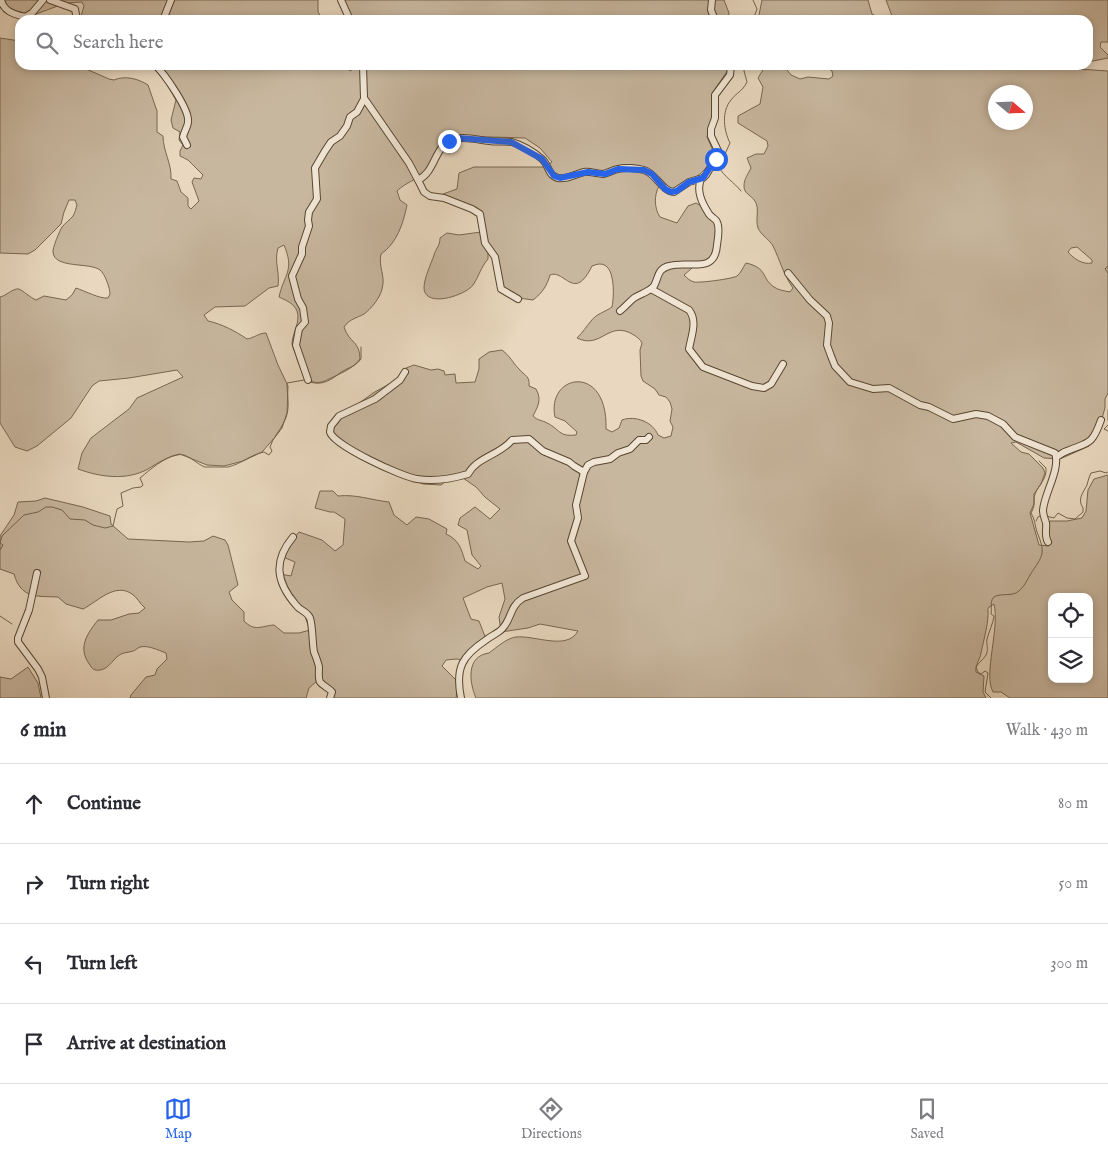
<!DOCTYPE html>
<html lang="en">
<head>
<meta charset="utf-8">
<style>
	:root { --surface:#fff; --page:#f2f2f3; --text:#2b2b33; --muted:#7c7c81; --line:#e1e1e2; --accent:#2563eb }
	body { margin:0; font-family:"IM FELL English",serif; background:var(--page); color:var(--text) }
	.controls { position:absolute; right:15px; bottom:15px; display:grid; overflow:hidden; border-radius:10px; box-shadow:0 2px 8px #0003 }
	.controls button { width:45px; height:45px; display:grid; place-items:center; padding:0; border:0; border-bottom:1px solid var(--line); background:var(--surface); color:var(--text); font:25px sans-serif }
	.compass { position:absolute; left:988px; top:85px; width:45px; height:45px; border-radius:50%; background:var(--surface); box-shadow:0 2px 8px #0003; rotate:109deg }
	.stop { position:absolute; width:15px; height:15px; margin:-11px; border:4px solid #2563eb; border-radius:50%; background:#fff }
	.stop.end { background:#2563eb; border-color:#fff; box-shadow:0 1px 5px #0008 }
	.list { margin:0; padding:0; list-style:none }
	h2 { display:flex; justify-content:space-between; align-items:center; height:65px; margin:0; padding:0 20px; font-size:21px }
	h2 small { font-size:16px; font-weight:400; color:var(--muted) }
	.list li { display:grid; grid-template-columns:32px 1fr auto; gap:15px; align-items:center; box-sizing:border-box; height:80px; padding:0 20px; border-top:1px solid var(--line) }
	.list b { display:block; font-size:19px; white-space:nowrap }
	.list em { font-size:16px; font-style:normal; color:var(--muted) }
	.icon { flex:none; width:28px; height:28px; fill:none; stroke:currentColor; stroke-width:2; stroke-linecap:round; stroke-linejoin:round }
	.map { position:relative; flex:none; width:1108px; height:698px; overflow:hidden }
	.search { position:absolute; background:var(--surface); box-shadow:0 2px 8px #0003; left:15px; right:15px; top:15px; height:55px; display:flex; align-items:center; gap:12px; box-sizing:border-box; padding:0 18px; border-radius:15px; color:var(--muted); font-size:19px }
	.sheet { height:385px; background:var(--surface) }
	nav { display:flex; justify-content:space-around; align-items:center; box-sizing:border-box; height:70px; border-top:1px solid var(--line); background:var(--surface); font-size:14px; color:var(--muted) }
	nav a { display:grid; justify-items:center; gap:2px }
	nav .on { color:var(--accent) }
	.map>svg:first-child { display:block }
	.green { fill:#c8b79f; stroke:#786650; fill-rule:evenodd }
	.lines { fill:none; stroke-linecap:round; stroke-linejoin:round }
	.stream { stroke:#74624c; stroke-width:1 }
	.minor-casing { stroke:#584630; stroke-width:8 }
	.minor { stroke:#f1e6d5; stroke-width:6 }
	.route { stroke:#2563eb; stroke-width:6 }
</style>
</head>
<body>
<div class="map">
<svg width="1108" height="698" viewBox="0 0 1108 698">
	<rect width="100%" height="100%" fill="#e9d8bf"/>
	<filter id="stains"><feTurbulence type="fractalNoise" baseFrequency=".004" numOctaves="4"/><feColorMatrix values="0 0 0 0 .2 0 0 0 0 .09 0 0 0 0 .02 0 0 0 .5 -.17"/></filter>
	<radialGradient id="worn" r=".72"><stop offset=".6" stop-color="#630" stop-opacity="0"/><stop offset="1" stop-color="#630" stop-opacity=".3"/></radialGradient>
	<g class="green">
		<polygon points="2,0 318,0 318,12 323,20 80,20 84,6 82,2 66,3 36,14 25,15 10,11"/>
		<polygon points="339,0 724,0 729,13 728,20 349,20"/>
		<polygon points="762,0 868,0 872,14 883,20 892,16 886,0 1108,0 1108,42 1101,42 1100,47 1108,55 1108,58 1088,62 1088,20 758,20"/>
		<path d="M0,38L20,41V65H77L109,79L114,80C125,75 139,79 148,85L157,111V132L163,136C163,151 172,164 171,179L177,181L181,192L188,198V206L191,209L199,201L192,182L194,178L201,179L203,175L188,160L180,156V151L183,145L179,140L180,132L173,128L171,120L176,100L156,65H346L350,71L360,65H726L728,70L715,89L712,99L713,111L707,137L715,155C703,175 693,180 673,190L659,186C654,195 654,208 660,217L677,223L688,206L696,203L703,207L716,223L715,245L710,259L699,262L684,275C687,278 690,281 694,282C700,283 732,279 737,276C741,273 743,267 746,263C768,268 761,278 774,287C778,290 785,291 790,292L793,288C783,274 780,260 773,246C769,239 761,235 758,228C755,219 760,209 755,201C751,195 744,194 744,186C744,179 748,174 751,168L747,158L756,154H764L768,146L767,141L738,123V116L760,104L763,87L758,78L766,65H783L791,75L800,79L808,77L829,79L833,76L832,71L824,65H1081L1078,69L1108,71V393L1105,399V408L1100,425L1089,446L1060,459L1044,458L1016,442L1011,443L1021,452L1029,454L1043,468L1045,473L1041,484L1034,494V504L1030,513L1039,545L1049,546L1047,529L1050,521H1067L1082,518L1086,511L1088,490L1094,479L1108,475V698H1010L1001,692H993C983,674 1000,629 994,604L988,608C989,623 984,638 981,653C980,660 975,664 976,672L984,676L983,692L986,698H476C469,682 466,656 489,653C497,647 507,638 516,637C535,635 567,651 578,631L540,624L528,628L501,632L499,617L505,599L502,583L487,587L463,598L471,619L479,621L486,639L465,661L457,659L446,660L442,666L455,679L459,680L456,698H328L330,692L317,681L309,688L306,698H130L131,695L146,677L155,675L157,669L167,659L166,653C158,650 148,645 140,647C137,648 135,651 133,651C127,653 123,652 118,656C112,661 108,669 100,670C95,671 92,669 90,665C77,648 87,634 98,620H111L129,614L139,613L145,608C140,604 137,597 132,594C115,582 97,602 83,609L66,604L58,597C37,596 21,599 14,574L0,569V536L14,515L18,502L36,501L45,498L83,507L110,516L111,524L128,539L189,542L204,541L213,536L225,540L228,545L238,585L229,592L232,600L244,612V621C255,632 261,626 274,625L284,633H299L310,630L304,614L294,608L287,599L280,574L291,576L295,562L283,557L288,545L299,532L322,540L335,551L343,545L345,519L334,512H330L315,508L320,491H333L338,496C356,494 371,500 389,502L394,515L407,525L416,517L429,519L447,529L446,534C459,540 461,548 465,561L478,569L481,566L472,555L467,530L458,525L460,518L475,507L490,519L500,509L485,497L476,487L463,478H450L441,485L423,484L352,453L342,448L329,437V425L373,393L400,378L406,368L414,365L431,370L438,369L444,371L445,375L455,374L456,383L475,382L479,369V359L489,352L502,350C511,357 512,362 519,369C525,376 530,376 529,386L536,389C542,400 538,406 533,416C538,421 542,420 547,423C560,429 558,437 576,435L577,432L565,421L555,417C546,374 608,362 606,429L612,432L619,428L622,420C635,415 653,422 658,435L664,438L671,436L673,427L670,421L672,409L670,402L666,397L659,395L655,389L643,381L641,376L640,350L642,343C640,339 638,338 634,335C608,319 602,350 577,338C583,332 586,327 591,321C596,314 605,312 612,307C614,297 616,264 600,264C597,264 595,265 592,266C574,303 565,269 550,275C547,286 542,293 533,300L519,298L503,290L496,258L488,250V259C481,267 479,276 473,285C466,295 425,309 424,288C424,278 431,264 434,255C436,248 440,246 440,238L447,233L459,235L481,232V214L444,196L443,194L457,189L459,173L474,167H544L552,162L540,148L525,138L460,136C428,141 439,160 423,173C416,180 405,183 397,191L400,200L407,205C403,224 397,243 381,254C378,267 386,276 382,289C380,298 371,309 364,314C357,318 349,319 344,327C349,343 360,341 360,359C353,369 339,374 329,379C310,389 303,376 297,359C296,354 293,349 292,344C292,334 301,321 297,311C294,303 285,300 279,297C284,274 295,271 284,245L278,248C274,262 280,273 278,286L269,288L245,306L215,307L204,315L208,321C222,324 235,331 247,339C254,338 259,333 266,333L278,365L288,386L287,413L282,428L276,436L262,452L243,461L224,466L207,465L180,454C168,456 158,463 148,469C126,481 100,477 78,469L82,453L91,438L129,409L137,398L183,377L177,370L129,378L99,381L92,386L71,418L37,446L27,451L15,447L0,423V297C6,296 13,288 19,289C22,290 31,298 36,300L44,296L66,300L72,295L76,288C85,291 100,299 108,298L110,294C110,288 105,274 100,270C90,262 54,269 53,252C52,249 60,230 62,227C65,223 70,220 73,216C75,213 76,208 77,205L75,200H69L64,212L61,224L35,250L28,254L0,253ZM996,92H1026V122H996ZM1077,247L1092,260V263C1083,265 1074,259 1068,252L1071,248ZM1052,597H1089V679H1052Z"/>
		<polygon points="28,667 38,683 41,698 0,698 0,677 11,679"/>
	</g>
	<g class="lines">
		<g class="stream">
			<polyline points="753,0 757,9 753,20"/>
			<path d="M741,191C734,182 724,177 719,167L730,143C724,131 721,112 731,100C737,92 742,92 747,82L744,71L745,65"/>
			<polyline points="1108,266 1105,269 1108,273"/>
			<path d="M310,382C322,386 331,380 340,373C348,367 354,368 361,359V347"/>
			<polyline points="1108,410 1108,420"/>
			<polyline points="1108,425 1104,429 1108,431"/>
			<path d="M1046,516L1054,518L1058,513L1067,518L1075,519L1083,512V508C1077,499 1083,493 1087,485C1088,481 1089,477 1091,473L1100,471L1106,473L1108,472"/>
			<polyline points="1036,521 1038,517 1042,515"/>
			<path d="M0,550L3,545L0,543L2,536L24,515L38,512L46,507H52L62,510L70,519L85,520L93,525L105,528L113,526L117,509L123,506L121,493L133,488L141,487L143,485L140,478C151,469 163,458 177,455C187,452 196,464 205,467C207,467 225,467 228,467C241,464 252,454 264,452L269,455L272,451L270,447C273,437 280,431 284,422C291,409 287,397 287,383L304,380"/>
			<polyline points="0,616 12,624"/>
			<path d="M991,698L985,692L988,673L985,671L981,674L978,672L976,667C979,662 983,660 986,655C989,649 986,644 987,639C989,631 993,624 994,616L991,614C992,609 990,602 993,598C997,593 1009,596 1016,593C1023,589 1026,582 1030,575C1043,555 1046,554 1037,532C1035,525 1035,520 1031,513C1036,505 1033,500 1035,494C1039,484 1047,479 1046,468L1039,461"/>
		</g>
		<g class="minor-casing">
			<g id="minor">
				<path d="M1,0C4,12 14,14 25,17L32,13L43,0"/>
				<polyline points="50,0 75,9 77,20"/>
				<polyline points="341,0 350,20"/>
				<polyline points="712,0 711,10 715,20"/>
				<polyline points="163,20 171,0"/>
				<path d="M155,65C164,73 190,110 188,122C188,126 184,132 183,137L187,145"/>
				<path d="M363,65L364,98L409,163L418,180C437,171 433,145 455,139C465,136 478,140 489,141C496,142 504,141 512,142C522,145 534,152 542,159C549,165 548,176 558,178C567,180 575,174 584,172C590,171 597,174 603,174C609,173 612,170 618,169C624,167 637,168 644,170C657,174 661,191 674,192L689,182L703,178L706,175L719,153L711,136V129L715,118V95L730,75L731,65"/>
				<polyline points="418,180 424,192 430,196 444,198 472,209 480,214 485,243 495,257 501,289 518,299"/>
				<path d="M788,273L810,300L827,316L829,323L827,345L831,356L835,366L850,382L873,389L889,388L920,405L929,407L953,419L976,414L988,416L1003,424L1015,437L1055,453C1061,469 1043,496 1043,511C1043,515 1045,519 1046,523C1047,529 1044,536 1048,542"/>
				<path d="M651,289L689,310C698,321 691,337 689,349L703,367L752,386L764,388L771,384L783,364"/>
				<path d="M620,311C625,307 629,302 634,298C640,294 649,292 654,286C659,277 657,269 669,266C689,260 715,275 717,245C718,239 720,228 717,222C716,219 711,217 709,214C702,203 696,191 701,179"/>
				<path d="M405,372L400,380L375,399L339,416L331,426L330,432C333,445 402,477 417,479C435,482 451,479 468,474C477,457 500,455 512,440L529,439L543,451L569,462L574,466L584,472"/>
				<polyline points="308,380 296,345 299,329 305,322 303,308 298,299 292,276 302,254 302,247 309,226 308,220 309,212 317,199 315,168 325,151 331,142 340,136 347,126 350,117 357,112 364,99"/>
				<path d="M1056,457C1060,455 1063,452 1067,451C1088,442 1092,446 1101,420"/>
				<path d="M293,537C273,561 276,582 296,605C300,611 307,611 310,618C313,628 312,641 314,652C316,657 318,662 319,667C319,671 318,678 320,682C323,686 329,688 332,692L330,698"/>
				<polyline points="37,573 29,610 18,638 18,642 38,669 42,677 46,698"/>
				<path d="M461,698C455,668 462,656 486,640C491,636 498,633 502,629C512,619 509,607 523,598L585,576L571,541L578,518L576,505L584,472L588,465L594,462L610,459L618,453L630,449L639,440H646L649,437"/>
			</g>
		</g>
		<use href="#minor" class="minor"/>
	</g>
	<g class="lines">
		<polyline class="route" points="449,141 458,138 511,142 542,159 554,176 560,178 588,172 605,174 618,169 644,170 652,174 665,189 671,192 677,191 689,182 703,178 716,159"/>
	</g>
	<rect width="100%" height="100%" filter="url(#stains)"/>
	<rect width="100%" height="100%" fill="url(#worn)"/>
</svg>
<div class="controls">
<button><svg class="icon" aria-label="locate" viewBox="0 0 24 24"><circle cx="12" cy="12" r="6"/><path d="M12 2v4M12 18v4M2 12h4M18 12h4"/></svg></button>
<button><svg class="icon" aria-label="layers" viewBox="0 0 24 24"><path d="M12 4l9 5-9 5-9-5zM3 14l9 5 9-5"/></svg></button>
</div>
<svg class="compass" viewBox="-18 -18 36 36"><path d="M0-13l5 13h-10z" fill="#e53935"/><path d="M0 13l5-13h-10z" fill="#7c7c81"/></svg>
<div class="stop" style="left:716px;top:159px"></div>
<div class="stop end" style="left:449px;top:141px"></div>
<div class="search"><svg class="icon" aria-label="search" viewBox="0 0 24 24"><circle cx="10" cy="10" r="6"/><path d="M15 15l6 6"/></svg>Search here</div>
</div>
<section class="sheet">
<h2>6 min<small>Walk · 430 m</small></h2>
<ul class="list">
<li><svg class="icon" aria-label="ahead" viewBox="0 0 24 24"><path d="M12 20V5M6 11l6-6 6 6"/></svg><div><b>Continue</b></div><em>80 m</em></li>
<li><svg class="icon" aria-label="right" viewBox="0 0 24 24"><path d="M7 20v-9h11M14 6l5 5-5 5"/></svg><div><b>Turn right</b></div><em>50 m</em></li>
<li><svg class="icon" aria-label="left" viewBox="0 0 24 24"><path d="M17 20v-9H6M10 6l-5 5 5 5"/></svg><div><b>Turn left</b></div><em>300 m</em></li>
<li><svg class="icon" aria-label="arrive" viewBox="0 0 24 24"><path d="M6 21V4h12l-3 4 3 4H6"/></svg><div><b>Arrive at destination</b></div></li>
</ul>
</section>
<nav>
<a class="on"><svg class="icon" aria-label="map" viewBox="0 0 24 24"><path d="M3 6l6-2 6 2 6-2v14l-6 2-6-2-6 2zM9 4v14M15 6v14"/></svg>Map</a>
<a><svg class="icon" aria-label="directions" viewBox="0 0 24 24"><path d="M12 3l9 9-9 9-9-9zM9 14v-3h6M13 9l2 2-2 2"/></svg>Directions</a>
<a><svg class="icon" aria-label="saved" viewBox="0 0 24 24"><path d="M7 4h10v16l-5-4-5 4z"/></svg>Saved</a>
</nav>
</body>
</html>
